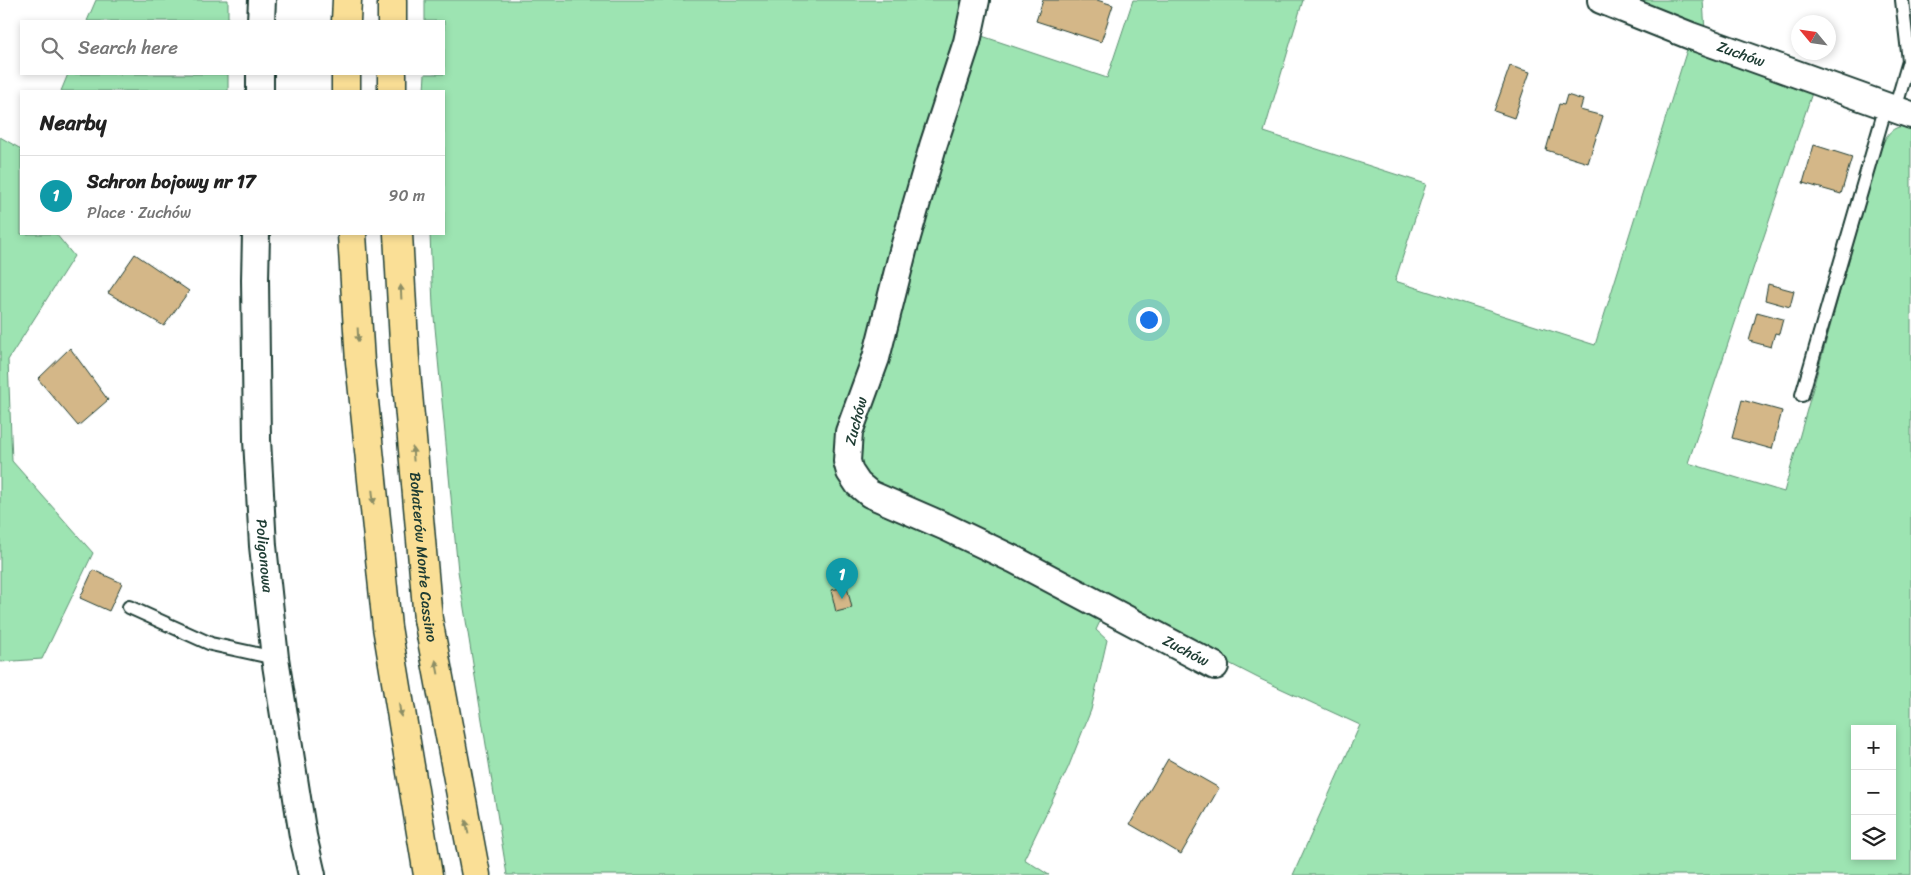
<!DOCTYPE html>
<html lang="en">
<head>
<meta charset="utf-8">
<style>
	:root { --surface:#fff; --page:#f2f2f2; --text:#222; --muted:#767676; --line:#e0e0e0; --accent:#2563eb }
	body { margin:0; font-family:Sriracha,sans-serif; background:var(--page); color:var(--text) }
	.controls { position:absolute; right:15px; bottom:15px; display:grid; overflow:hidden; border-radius:0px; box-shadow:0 2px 8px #0003 }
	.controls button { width:45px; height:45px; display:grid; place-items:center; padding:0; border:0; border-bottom:1px solid var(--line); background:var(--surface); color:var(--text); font:25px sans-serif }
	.compass { position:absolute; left:1791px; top:15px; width:45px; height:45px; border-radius:50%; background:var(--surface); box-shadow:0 2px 8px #0003; rotate:299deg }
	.you { position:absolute; left:1148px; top:319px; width:18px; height:18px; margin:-12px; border:4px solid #fff; border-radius:50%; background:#1a73e8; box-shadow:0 0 0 8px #1a73e833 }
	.badge { display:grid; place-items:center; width:32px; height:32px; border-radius:50%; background:var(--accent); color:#fff; font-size:16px; font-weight:700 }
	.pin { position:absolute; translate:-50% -41px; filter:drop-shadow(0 1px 2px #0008) }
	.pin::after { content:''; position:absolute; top:26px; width:18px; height:15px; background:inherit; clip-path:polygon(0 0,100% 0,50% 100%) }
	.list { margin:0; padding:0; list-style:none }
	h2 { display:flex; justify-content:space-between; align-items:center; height:65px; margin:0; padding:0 20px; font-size:21px }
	h2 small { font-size:16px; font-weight:400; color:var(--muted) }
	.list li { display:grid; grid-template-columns:32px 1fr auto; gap:15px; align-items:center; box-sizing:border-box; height:80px; padding:0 20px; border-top:1px solid var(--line) }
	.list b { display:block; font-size:19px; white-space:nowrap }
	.list p { margin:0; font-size:16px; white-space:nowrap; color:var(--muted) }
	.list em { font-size:16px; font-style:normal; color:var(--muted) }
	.icon { flex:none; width:28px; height:28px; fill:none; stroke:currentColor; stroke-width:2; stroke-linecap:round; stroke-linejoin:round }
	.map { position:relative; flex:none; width:1911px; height:875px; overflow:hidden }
	.search { position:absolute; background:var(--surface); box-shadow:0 2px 8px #0003; left:20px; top:20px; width:425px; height:55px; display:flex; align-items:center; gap:12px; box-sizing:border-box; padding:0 18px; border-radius:0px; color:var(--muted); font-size:19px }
	.panel { position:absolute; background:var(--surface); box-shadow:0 2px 8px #0003; left:20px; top:90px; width:425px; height:145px; border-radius:0px }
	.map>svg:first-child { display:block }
	.green { fill:#9de4b2; stroke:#5e9073; fill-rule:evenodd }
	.building { fill:#d4b788; stroke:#1f3d34 }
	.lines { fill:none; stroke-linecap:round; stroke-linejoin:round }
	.lane-casing { stroke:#1f3d34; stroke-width:16 }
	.street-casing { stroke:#1f3d34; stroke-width:30 }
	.highway-casing { stroke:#1f3d34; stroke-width:31 }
	.lane { stroke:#fff; stroke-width:12 }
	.street { stroke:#fff; stroke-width:26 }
	.highway { stroke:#fadf96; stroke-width:28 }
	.oneway { fill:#8c8e65 }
	.labels { text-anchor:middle; stroke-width:4.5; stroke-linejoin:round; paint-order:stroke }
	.street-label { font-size:15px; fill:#1f3d34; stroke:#fff }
</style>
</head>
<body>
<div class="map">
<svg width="1911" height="875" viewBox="0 0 1911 875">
	<rect width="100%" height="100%" fill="#fff"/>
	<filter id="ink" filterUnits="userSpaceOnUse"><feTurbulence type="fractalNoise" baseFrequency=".02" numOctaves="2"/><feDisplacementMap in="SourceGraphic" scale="10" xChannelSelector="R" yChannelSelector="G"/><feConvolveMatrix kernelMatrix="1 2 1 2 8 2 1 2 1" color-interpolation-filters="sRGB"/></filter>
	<g filter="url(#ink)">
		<g class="green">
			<polygon points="96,0 228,0 228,21 87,21"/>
			<polygon points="425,0 970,0 842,470 1103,615 1096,630 1107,640 1091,710 1068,768 1024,859 1049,875 507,875 458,571 433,306 430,234 444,234 444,91 424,91 425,74 444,74 444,21 425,21"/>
			<path d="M1133,0H1303L1264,132L1426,184L1395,281L1595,345L1689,43L1814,87L1688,463L1784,492L1876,162C1884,142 1886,124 1911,126V875H1293L1360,725L1258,678L860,474L856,441L976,34L1107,78ZM1855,729H1892V856H1855Z"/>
			<polygon points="1624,0 1703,0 1705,31"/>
			<polygon points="68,74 228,74 228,91 61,91"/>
			<polygon points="0,137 21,149 21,234 56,234 74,256 8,360 12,461 93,553 42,659 0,662"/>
		</g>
		<g class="building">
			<polygon points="1043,0 1097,0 1113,5 1101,42 1036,21"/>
			<polygon points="1510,66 1530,72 1514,118 1494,111"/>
			<polygon points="1567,95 1583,100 1580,110 1603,116 1588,163 1546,150 1559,104 1564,105"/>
			<polygon points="1814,145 1852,157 1841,194 1803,183"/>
			<polygon points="135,254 189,291 164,326 108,293"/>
			<polygon points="1768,284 1794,291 1790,307 1765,300"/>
			<polygon points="1757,312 1783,319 1779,334 1775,333 1771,347 1749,341"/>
			<polygon points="70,348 108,400 78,426 38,379"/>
			<polygon points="1742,400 1782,411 1772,449 1732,438"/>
			<polygon points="93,570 122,583 109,611 80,598"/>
			<polygon points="847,587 852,608 836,612 831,590"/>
			<polygon points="1168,759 1219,788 1181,854 1130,824"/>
		</g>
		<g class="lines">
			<g class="lane-casing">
				<g id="lane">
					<polyline points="1895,109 1909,61 1902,0"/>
					<polyline points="1802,395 1886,106"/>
					<polyline points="129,607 211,644 275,658"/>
				</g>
			</g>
			<g class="street-casing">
				<g id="street">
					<path id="s1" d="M976,0L967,42L933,146L903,251L876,358L849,432L847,461L850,472L858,484L870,494L946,527L1015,560L1215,666"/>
					<path id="s2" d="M1601,0L1691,36L1911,115"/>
					<polyline points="261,21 262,0"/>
					<polyline points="260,91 260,74"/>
					<path id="s3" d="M256,234L255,280L257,440L263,546L275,658L303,836L312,875"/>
				</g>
			</g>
			<g class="highway-casing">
				<g id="highway">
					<polyline points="346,21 347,0"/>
					<polyline points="392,21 392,0"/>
					<polyline points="346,91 346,74"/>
					<polyline points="392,91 392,74"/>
					<polyline points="352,234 360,362 387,627 428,875"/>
					<path id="s4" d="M398,234L405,360L428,619L476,875"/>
				</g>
			</g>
			<use href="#lane" class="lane"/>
			<use href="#street" class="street"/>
			<use href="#highway" class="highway"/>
		</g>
		<defs><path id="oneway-solid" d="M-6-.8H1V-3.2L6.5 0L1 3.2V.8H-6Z" transform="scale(1.25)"/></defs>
		<g class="oneway">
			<use href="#oneway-solid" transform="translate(401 292) rotate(-93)"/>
			<use href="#oneway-solid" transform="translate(358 335) rotate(87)"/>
			<use href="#oneway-solid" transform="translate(413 454) rotate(-95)"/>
			<use href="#oneway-solid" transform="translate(373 497) rotate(84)"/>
			<use href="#oneway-solid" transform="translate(437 667) rotate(-101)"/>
			<use href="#oneway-solid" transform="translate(400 710) rotate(81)"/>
			<use href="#oneway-solid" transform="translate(467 827) rotate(-101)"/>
		</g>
	</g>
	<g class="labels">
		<g class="street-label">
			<text dy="5" stroke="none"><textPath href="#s2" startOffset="150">Zuchów</textPath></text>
			<text transform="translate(856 421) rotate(-75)" y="5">Zuchów</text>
			<text dy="5" stroke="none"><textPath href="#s3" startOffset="322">Poligonowa</textPath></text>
			<text dy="5" stroke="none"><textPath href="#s4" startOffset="324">Bohaterów Monte Cassino</textPath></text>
			<text dy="5" stroke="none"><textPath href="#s1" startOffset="874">Zuchów</textPath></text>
		</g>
	</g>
</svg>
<div class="controls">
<button>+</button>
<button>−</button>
<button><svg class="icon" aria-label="layers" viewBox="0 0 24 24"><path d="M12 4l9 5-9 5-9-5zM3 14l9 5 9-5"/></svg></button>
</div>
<svg class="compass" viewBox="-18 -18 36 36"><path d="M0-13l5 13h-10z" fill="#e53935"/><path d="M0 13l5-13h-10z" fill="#767676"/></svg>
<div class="you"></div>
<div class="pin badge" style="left:842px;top:599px;background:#0f9aa8">1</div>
<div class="search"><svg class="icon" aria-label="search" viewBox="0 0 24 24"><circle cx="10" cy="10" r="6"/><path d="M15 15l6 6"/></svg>Search here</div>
<section class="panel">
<h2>Nearby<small></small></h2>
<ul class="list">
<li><span class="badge" style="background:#0f9aa8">1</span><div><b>Schron bojowy nr 17</b><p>Place · Zuchów</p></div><em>90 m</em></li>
</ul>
</section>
</div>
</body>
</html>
